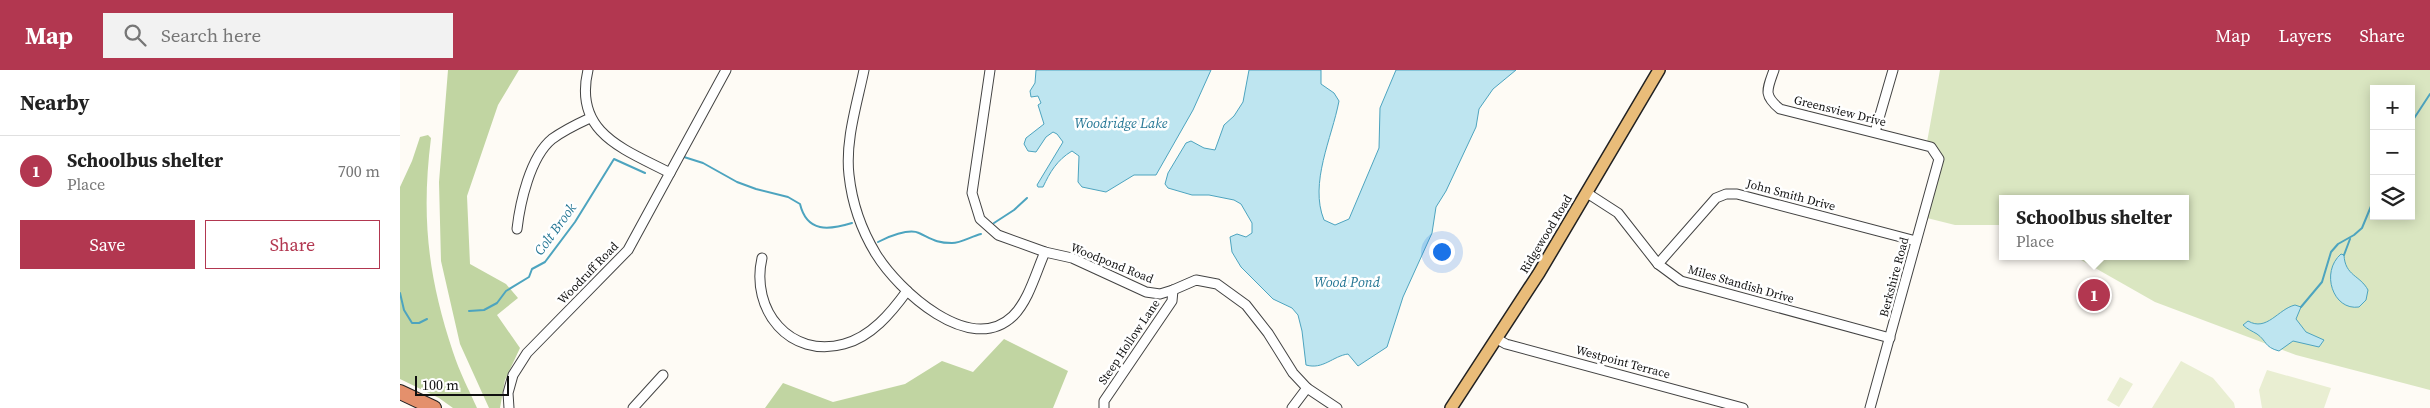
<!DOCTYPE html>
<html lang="en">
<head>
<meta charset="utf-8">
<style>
	:root { --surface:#fff; --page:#f2f2f2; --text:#222; --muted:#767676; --line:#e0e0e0; --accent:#b23750 }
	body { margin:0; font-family:"Source Serif 4",serif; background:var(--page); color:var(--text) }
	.controls { position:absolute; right:15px; top:15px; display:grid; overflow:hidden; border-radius:0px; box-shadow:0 2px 12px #0003 }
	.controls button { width:45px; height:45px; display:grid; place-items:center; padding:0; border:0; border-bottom:1px solid var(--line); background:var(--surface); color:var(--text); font:25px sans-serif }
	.scale { position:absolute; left:15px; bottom:12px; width:94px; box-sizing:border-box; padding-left:5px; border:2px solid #101010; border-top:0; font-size:14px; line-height:18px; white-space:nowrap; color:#101010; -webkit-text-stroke:4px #fff; paint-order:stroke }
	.you { position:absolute; left:1041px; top:181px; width:18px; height:18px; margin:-12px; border:4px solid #fff; border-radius:50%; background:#1a73e8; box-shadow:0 0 0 8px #1a73e833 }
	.badge { display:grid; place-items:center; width:32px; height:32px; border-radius:50%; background:var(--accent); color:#fff; font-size:16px; font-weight:700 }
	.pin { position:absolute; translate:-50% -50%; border:2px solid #fff; box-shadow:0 1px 5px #0006 }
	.popup { position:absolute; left:1599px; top:125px; width:190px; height:65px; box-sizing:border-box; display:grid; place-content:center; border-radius:0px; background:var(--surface); filter:drop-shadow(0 1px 4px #0005); font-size:16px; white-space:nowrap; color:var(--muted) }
	.popup b { font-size:19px; color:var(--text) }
	.popup::after { content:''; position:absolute; left:50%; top:100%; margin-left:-10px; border:10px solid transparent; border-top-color:var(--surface) }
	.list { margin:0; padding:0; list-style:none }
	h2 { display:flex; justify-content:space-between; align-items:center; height:65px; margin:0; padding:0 20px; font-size:21px }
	h2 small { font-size:16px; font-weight:400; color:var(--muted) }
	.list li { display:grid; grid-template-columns:32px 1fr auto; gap:15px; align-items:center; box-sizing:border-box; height:70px; padding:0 20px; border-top:1px solid var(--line) }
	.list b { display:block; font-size:19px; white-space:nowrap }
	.list p { margin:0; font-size:16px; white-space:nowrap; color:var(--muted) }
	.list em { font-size:16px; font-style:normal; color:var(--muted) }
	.actions { display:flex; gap:10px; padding:15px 20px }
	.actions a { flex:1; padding:11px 0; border:1px solid var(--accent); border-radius:0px; text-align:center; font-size:18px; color:var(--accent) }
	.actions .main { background:var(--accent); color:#fff }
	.icon { flex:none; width:28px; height:28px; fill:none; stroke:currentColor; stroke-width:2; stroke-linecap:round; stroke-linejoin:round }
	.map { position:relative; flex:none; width:2030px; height:338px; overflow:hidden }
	header { display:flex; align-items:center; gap:30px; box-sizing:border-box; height:70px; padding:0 25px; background:var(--accent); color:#fff }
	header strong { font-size:24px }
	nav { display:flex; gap:28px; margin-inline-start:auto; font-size:18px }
	.search { width:350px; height:45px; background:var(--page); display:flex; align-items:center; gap:12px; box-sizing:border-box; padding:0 18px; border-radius:0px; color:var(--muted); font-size:19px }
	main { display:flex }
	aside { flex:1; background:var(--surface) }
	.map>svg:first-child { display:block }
	.green { fill:#dae6c1; fill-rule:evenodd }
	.forest { fill:#c1d5a2 }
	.pitch { fill:#e9eed2 }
	.water { fill:#bee5f0; stroke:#4da4bf }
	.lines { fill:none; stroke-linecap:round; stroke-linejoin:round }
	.stream { stroke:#4da4bf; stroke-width:2 }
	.minor-casing { stroke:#434343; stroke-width:11 }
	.major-casing { stroke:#212121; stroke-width:14 }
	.highway-casing { stroke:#212121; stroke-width:16 }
	.minor { stroke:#fff; stroke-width:9 }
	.major { stroke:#e9bc79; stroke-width:11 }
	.highway { stroke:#e4906c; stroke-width:14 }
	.labels { text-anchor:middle; stroke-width:5; stroke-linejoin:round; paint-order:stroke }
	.street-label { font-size:12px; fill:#101010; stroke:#fff }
	.water-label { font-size:14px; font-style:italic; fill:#267795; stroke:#fff }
</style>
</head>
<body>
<header>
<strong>Map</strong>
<div class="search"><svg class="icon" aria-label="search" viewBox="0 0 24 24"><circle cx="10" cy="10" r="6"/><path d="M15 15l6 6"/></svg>Search here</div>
<nav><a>Map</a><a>Layers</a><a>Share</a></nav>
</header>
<main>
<aside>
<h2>Nearby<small></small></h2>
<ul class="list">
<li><span class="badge">1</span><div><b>Schoolbus shelter</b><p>Place</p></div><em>700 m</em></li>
</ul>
<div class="actions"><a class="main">Save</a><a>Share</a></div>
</aside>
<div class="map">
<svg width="2030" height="338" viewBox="0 0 2030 338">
	<rect width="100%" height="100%" fill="#fefbf5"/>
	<path class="green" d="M1540,0H2030V320L1896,285L1755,232L1674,186H1785V129H1603V155H1555L1527,148L1542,89L1539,80L1527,72ZM1974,19H2011V146H1974Z"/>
	<g class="forest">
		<polygon points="48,0 119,0 98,35 67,126 70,194 106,214 118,228 97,245 120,278 105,310 100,338 89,338 60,274 41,191 39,112"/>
		<path d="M28,65L31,68C21,147 28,207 53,282C59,301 69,320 77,338H53L39,328L0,309V117L12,91L20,67Z"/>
		<polygon points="604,269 668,301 653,338 365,338 383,313 433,332 505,314 542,291 573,302"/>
	</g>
	<g class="pitch">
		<polygon points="1781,291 1813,308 1834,333 1835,338 1752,338"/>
		<polygon points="1867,300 1931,318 1924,338 1862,338 1859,320"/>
		<polygon points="1720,307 1733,314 1719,337 1707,330"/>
	</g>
	<g class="water">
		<path d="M636,0H811L793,40L756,105H734L706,122L682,117L678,112L679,86L672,81C657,90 650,102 643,117H638L637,115L663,72L657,64L653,62L646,67L636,82L628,81L624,74L626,68L644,54L638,35L641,33L638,26L631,27L630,21L635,13Z"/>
		<path d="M849,0H921V14L934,23L939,31C932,68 909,113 924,150L935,155L949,149L979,78L980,38L996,0H1116L1093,19L1079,39L1076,57L1046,121L1036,137L1032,163L1003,227L987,277L958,296L948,284C933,286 923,300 906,295L902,261L898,245L892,238L873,229L841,197L832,182L830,167L837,164L846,167L852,163V153L841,134L834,130L809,125H792L768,118L765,114L768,103L786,73L791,71L804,78L815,80L824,55L834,46L843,32Z"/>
		<path d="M1941,184L1944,185C1945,206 1960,205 1968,220L1966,230L1959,237C1933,241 1920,202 1941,184Z"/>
		<path d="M1895,235L1901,237L1896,249L1906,262L1924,270L1919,277L1893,271L1879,281C1864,277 1867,271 1857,264C1852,261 1847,259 1843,255L1848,251C1867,262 1878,239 1895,235Z"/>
	</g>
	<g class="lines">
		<g class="stream">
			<polyline points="2011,53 2030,24"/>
			<path d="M284,87L303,93L337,112L356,119L388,127L400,134C407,163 429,160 452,153"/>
			<polyline points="594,153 614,140 627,128"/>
			<path d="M478,172C487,167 509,158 519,163C532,169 536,173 552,173C561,173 572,166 581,164"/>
			<polyline points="1944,185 1950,169"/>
			<polyline points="0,223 4,240 12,253 19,253 27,249"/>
			<polyline points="1901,237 1922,212 1931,182 1938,174 1954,165 1962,158 1974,129"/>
			<polyline points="69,241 84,240 97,233 106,221 129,207 132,199 145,192 175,152 214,89 245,103"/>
		</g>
		<g class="minor-casing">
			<g id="minor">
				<path d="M188,0C173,63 224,79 270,103"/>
				<path d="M464,0C457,34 445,71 449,105C452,133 462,161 476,184C498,220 570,287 613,246C629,230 636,202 645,182"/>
				<polyline points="590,0 572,123 580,149 598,165 645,182 672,188 746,222 760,224 773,220 796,210 817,214 846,235 868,263 893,303 907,318 937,338"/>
				<path d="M1374,0C1367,20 1363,25 1380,39L1531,77L1539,89L1470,338"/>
				<polyline points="1475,62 1493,0"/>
				<polyline points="1187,123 1218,143 1258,194 1281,211 1490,268"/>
				<path d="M117,159C120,133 130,87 152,69C163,61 177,54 190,48"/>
				<path d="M362,188C350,240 390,289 444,274C471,267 491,243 507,221"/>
				<polyline points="1258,194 1316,128 1326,124 1337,124 1516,171"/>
				<polyline points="1097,269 1106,274 1343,338"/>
				<polyline points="109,338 108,323 113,305 127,283 228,180 326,0"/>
				<polyline points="233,338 263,305"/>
				<polyline points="704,338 704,331 772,231 773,220"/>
				<polyline points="892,338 907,318"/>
			</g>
		</g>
		<g class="major-casing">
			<polyline id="major" points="1051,338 1139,203 1259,0"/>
		</g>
		<g class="highway-casing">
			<polyline id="highway" points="0,322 34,338"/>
		</g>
		<use href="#minor" class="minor"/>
		<use href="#major" class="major"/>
		<use href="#highway" class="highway"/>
	</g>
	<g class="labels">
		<g class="street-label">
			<text transform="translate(1440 41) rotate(14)" y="4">Greensview Drive</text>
			<text transform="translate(1391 125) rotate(15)" y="4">John Smith Drive</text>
			<text transform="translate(1146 164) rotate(-59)" y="4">Ridgewood Road</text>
			<text transform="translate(712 193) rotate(22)" y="4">Woodpond Road</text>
			<text transform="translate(188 203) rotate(-46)" y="4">Woodruff Road</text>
			<text transform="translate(1494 207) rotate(-75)" y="4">Berkshire Road</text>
			<text transform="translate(1341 214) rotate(16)" y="4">Miles Standish Drive</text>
			<text transform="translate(729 272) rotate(-56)" y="4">Steep Hollow Lane</text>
			<text transform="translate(1223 292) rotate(15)" y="4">Westpoint Terrace</text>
		</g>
		<g class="water-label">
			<text x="721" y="58">Woodridge Lake</text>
			<text transform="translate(155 159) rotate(-54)" y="5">Colt Brook</text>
			<text x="947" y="217">Wood Pond</text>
		</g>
	</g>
</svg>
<div class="controls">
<button>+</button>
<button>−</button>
<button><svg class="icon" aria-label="layers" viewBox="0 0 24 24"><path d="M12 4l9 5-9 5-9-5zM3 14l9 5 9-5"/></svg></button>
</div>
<div class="scale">100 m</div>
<div class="you"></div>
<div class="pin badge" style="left:1694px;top:225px">1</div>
<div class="popup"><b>Schoolbus shelter</b>Place</div>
</div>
</main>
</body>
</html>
